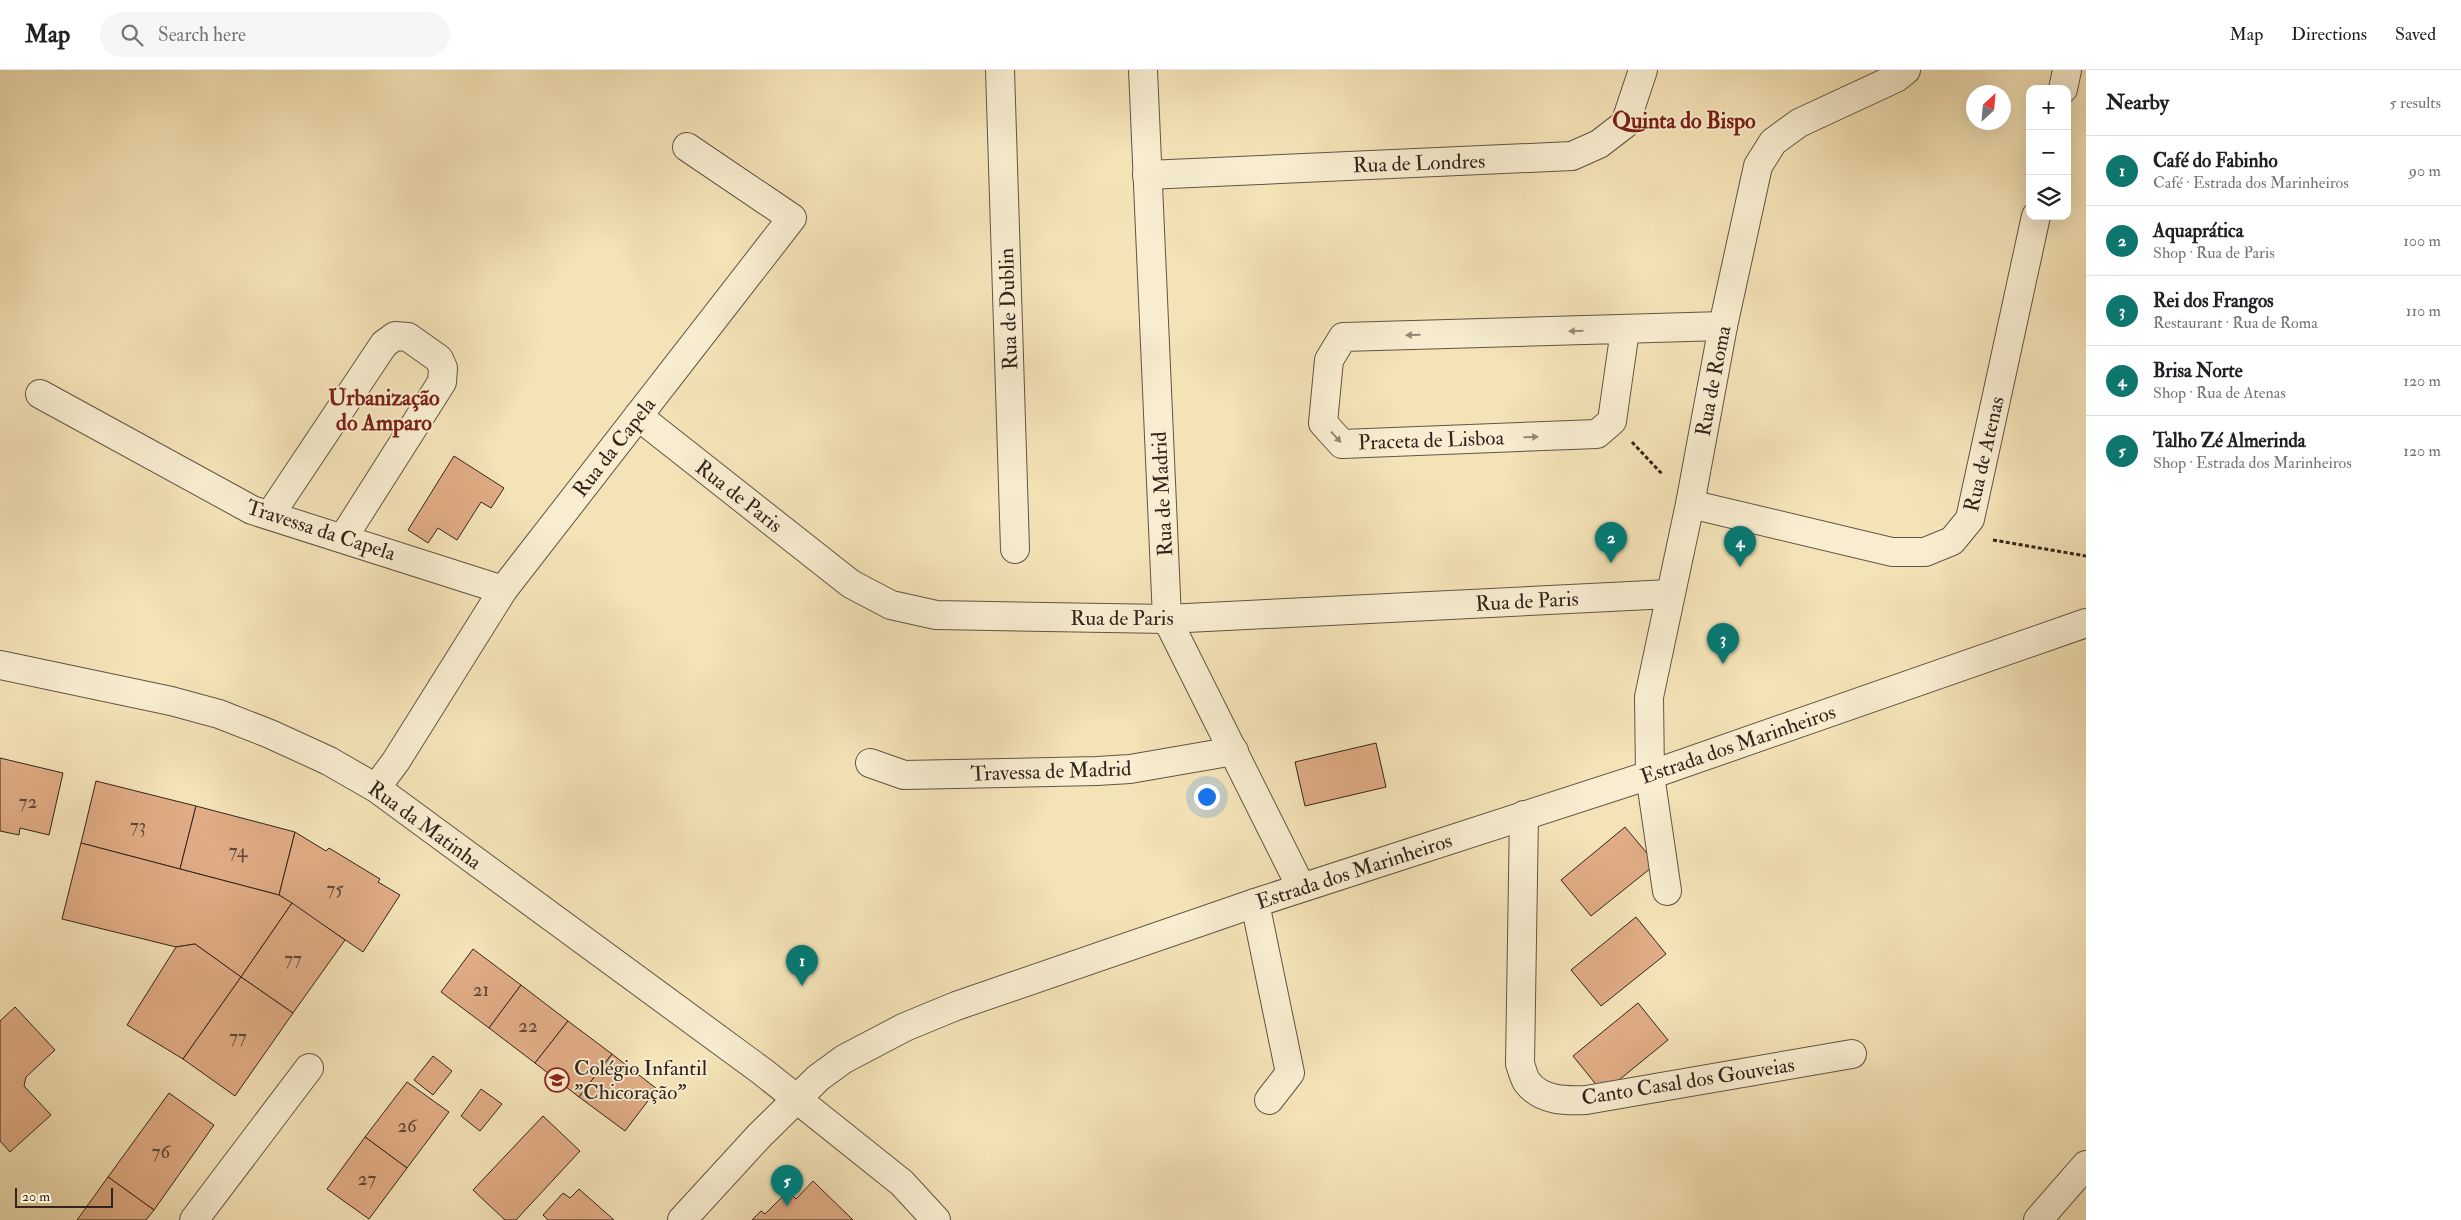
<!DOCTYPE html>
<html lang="en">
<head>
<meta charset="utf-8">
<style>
	:root { --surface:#fff; --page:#f6f6f6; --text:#202124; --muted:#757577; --line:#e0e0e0; --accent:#0f766e }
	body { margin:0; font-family:"IM FELL Double Pica",serif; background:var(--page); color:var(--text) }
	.controls { position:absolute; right:15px; top:15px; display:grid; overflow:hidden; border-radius:10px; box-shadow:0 5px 20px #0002 }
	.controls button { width:45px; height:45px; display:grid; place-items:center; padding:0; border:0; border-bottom:1px solid var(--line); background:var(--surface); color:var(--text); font:25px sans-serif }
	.compass { position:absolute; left:1966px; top:15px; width:45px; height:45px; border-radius:50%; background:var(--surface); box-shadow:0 5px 20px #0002; rotate:26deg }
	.scale { position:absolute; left:15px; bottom:12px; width:98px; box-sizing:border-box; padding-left:5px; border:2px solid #32241d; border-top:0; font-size:14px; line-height:18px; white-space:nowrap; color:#32241d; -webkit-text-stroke:4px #f8edd0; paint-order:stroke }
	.you { position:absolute; left:1206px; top:726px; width:18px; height:18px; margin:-12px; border:4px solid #fff; border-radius:50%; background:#1a73e8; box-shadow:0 0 0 8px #1a73e833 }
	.badge { display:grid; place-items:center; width:32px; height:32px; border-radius:50%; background:var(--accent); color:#fff; font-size:16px; font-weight:700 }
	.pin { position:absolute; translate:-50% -41px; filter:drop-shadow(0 1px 2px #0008) }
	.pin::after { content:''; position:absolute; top:26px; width:18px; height:15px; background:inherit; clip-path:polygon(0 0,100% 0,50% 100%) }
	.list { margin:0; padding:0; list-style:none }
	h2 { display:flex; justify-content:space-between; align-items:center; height:65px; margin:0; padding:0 20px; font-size:21px }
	h2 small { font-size:16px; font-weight:400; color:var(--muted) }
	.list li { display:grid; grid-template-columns:32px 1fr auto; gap:15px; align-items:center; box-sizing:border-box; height:70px; padding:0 20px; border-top:1px solid var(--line) }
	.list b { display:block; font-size:19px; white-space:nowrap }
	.list p { margin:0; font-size:16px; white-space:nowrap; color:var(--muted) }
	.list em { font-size:16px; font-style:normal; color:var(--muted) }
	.icon { flex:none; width:28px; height:28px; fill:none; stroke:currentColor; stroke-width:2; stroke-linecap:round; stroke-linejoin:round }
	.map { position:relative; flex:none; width:2086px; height:1150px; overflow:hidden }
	header { display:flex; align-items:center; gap:30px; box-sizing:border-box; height:70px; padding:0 25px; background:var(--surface); border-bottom:1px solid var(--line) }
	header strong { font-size:24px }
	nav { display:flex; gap:28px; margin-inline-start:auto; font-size:18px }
	.search { width:350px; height:45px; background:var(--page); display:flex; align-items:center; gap:12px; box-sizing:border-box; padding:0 18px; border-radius:28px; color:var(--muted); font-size:19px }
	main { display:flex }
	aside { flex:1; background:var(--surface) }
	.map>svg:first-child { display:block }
	.building { fill:#e0ac85; stroke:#32241d }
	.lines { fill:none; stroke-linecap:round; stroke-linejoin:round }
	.minor-casing { stroke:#625444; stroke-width:30 }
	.path { stroke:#32241d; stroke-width:3; stroke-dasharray:4 2.5; stroke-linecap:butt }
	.minor { stroke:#f8edd0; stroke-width:28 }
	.oneway { fill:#958876 }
	.labels { text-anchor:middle; stroke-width:4; stroke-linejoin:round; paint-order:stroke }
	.number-label { font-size:19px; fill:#5e4637 }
	.street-label { font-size:21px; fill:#32241d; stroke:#f8edd0 }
	.poi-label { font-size:21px; fill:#32241d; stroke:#f8edd0; text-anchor:start }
	.neighbourhood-label { font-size:22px; font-weight:bold; fill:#7a1f14; stroke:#f8edd0 }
</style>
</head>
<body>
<header>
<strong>Map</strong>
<div class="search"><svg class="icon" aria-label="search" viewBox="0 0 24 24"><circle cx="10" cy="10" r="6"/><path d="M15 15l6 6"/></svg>Search here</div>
<nav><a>Map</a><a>Directions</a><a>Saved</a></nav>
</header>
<main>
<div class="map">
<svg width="2086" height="1150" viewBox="0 0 2086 1150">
	<rect width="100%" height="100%" fill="#f4e3b7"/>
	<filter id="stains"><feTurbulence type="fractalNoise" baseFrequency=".004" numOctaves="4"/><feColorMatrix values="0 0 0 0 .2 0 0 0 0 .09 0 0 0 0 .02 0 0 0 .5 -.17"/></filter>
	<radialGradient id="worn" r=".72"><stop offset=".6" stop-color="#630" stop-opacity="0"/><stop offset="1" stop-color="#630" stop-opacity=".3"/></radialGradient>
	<g class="building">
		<polygon points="454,386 504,418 491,438 481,432 457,470 438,458 428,473 408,460"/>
		<polygon points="1376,673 1386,717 1305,736 1295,692"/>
		<polygon points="0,688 63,703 49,765 20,758 19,765 0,761"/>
		<polygon points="96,711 196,736 180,799 81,773"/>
		<polygon points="196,736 295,762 279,825 180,799"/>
		<polygon points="1625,757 1656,794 1591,846 1561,810"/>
		<polygon points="295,762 326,781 329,778 380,809 378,812 400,825 363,882 279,825"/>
		<polygon points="81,773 279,825 292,833 241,907 195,874 176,877 62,849"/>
		<polygon points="292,833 345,870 293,943 241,907"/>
		<polygon points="1636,847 1666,884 1601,936 1571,900"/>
		<polygon points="195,874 241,907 183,989 127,955 176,877"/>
		<polygon points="473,879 521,915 489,958 441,922"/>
		<polygon points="241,907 293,943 235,1026 183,989"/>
		<polygon points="521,915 568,951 535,993 489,958"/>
		<polygon points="1638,933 1668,970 1603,1023 1573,986"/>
		<polygon points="15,937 55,980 26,1007 24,1016 51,1045 10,1082 0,1071 0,951"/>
		<polygon points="568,951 612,984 579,1027 535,993"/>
		<polygon points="612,984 657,1019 625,1061 579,1027"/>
		<polygon points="433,986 452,1001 433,1025 414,1010"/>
		<polygon points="407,1012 449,1042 407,1098 365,1067"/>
		<polygon points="481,1019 502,1034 480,1061 461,1046"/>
		<polygon points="169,1023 214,1055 154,1140 108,1107"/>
		<polygon points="543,1046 580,1081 516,1150 505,1150 473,1120"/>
		<polygon points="365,1067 407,1098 369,1149 327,1119"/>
		<polygon points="108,1107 154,1140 146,1150 77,1150"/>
		<polygon points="813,1111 853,1150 752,1150 761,1141 765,1144 788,1121 796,1129"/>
		<polygon points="579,1119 614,1150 548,1150 543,1145 563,1123 570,1128"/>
	</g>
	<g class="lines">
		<g class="minor-casing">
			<g id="minor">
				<polyline points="1000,0 1015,479"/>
				<polyline points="1143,0 1167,549 1301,817"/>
				<polyline points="2063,19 2067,0"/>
				<polyline points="1147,105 1572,86 1599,74 1625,54 1643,0"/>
				<polyline points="1625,260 1612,351 1597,364 1342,374 1323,353 1329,290 1343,267 1723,256"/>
				<polyline points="40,324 252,440 503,520"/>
				<polyline points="638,346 851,514 891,535 936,545 1167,549 1670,524"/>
				<polyline points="1690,434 1892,482 1925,482 1952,471 1970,449 2036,146"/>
				<polyline points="270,445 384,274 395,266 408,267 439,289 443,298 442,312 343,468"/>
				<polyline points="0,595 171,631 219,644 270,664 329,691 376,718 763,1002 902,1113 936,1150"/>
				<polyline points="870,693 904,705 1097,701 1130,699 1234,681"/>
				<polyline points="376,718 396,691 503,520 792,148 687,77"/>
				<path d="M1524,745L1520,994C1522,999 1524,1008 1527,1012C1541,1031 1566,1031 1586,1030L1852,984"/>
				<polyline points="1667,821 1650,705 1649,627 1690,434 1723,256 1758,96 1773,72 1799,53 1896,8 1906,0"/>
				<polyline points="1255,833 1290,1003 1269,1030"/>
				<polyline points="194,1150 309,998"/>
				<polyline points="682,1150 760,1065 818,1008 844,989 905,957 956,936 1255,833 1650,705 2086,553"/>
				<polyline points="2038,1150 2086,1095"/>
			</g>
		</g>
		<g class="path">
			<polyline points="1632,372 1663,405"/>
			<polyline points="1993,470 2086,486"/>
		</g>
		<use href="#minor" class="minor"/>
	</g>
	<defs><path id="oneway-solid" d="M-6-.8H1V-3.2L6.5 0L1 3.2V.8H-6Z" transform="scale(1.25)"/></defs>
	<g class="oneway">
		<use href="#oneway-solid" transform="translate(1576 261) rotate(179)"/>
		<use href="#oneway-solid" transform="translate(1413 265) rotate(179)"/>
		<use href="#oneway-solid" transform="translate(1336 367) rotate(47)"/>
		<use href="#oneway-solid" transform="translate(1531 367) rotate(-2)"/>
	</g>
	<defs>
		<g id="school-ring" transform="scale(1.25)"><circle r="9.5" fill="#f8edd0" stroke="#8f2418" stroke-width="1.5"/><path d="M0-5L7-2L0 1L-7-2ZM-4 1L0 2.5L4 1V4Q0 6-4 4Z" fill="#8f2418"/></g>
	</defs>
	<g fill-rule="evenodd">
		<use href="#school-ring" x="557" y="1010"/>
	</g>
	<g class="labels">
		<g class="number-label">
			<text x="28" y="738">72</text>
			<text x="138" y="762">73</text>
			<text x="238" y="787">74</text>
			<text x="335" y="825">75</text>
			<text x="293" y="895">77</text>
			<text x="481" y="926">21</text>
			<text x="528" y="962">22</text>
			<text x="238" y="973">77</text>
			<text x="407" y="1062">26</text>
			<text x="161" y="1088">76</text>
			<text x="367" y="1115">27</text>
		</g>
		<g class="street-label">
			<text transform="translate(1419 93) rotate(-2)" y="7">Rua de Londres</text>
			<text transform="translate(1008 239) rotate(-92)" y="7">Rua de Dublin</text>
			<text transform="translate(1713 311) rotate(-79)" y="7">Rua de Roma</text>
			<text transform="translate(1431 370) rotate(-2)" y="7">Praceta de Lisboa</text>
			<text transform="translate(614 377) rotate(-52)" y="7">Rua da Capela</text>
			<text transform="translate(1984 384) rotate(-77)" y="7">Rua de Atenas</text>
			<text transform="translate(1162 424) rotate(-93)" y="7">Rua de Madrid</text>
			<text transform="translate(739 426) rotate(38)" y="7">Rua de Paris</text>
			<text transform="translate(321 460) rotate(18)" y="7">Travessa da Capela</text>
			<text transform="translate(1527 531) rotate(-3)" y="7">Rua de Paris</text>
			<text x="1122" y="555">Rua de Paris</text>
			<text transform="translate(1738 674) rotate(-19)" y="7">Estrada dos Marinheiros</text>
			<text transform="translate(1051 701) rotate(-2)" y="7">Travessa de Madrid</text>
			<text transform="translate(425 755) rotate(36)" y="7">Rua da Matinha</text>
			<text transform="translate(1354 801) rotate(-18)" y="7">Estrada dos Marinheiros</text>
			<text transform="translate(1688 1011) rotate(-9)" y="7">Canto Casal dos Gouveias</text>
		</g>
		<g class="poi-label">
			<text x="574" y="1005">Colégio Infantil<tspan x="574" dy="24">"Chicoração"</tspan></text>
		</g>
		<g class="neighbourhood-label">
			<text x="1684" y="58">Quinta do Bispo</text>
			<text x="384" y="335">Urbanização<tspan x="384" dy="25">do Amparo</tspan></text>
		</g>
	</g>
	<rect width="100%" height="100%" filter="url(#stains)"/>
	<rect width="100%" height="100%" fill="url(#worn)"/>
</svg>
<div class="controls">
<button>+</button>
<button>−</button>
<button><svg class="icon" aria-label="layers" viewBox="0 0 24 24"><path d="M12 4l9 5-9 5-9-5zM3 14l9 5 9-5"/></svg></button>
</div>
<svg class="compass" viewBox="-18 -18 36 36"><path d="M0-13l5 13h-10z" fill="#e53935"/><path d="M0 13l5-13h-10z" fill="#757577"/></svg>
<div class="scale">20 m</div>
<div class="you"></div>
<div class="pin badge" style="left:802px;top:916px">1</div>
<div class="pin badge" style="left:1611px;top:493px">2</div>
<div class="pin badge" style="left:1723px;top:594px">3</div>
<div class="pin badge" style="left:1740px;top:497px">4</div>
<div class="pin badge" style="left:787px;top:1136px">5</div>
</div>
<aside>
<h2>Nearby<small>5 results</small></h2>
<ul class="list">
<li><span class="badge">1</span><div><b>Café do Fabinho</b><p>Café · Estrada dos Marinheiros</p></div><em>90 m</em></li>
<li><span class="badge">2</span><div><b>Aquaprática</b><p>Shop · Rua de Paris</p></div><em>100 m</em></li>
<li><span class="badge">3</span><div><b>Rei dos Frangos</b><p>Restaurant · Rua de Roma</p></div><em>110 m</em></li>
<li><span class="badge">4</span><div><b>Brisa Norte</b><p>Shop · Rua de Atenas</p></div><em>120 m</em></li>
<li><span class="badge">5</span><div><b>Talho Zé Almerinda</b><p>Shop · Estrada dos Marinheiros</p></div><em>120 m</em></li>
</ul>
</aside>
</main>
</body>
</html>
